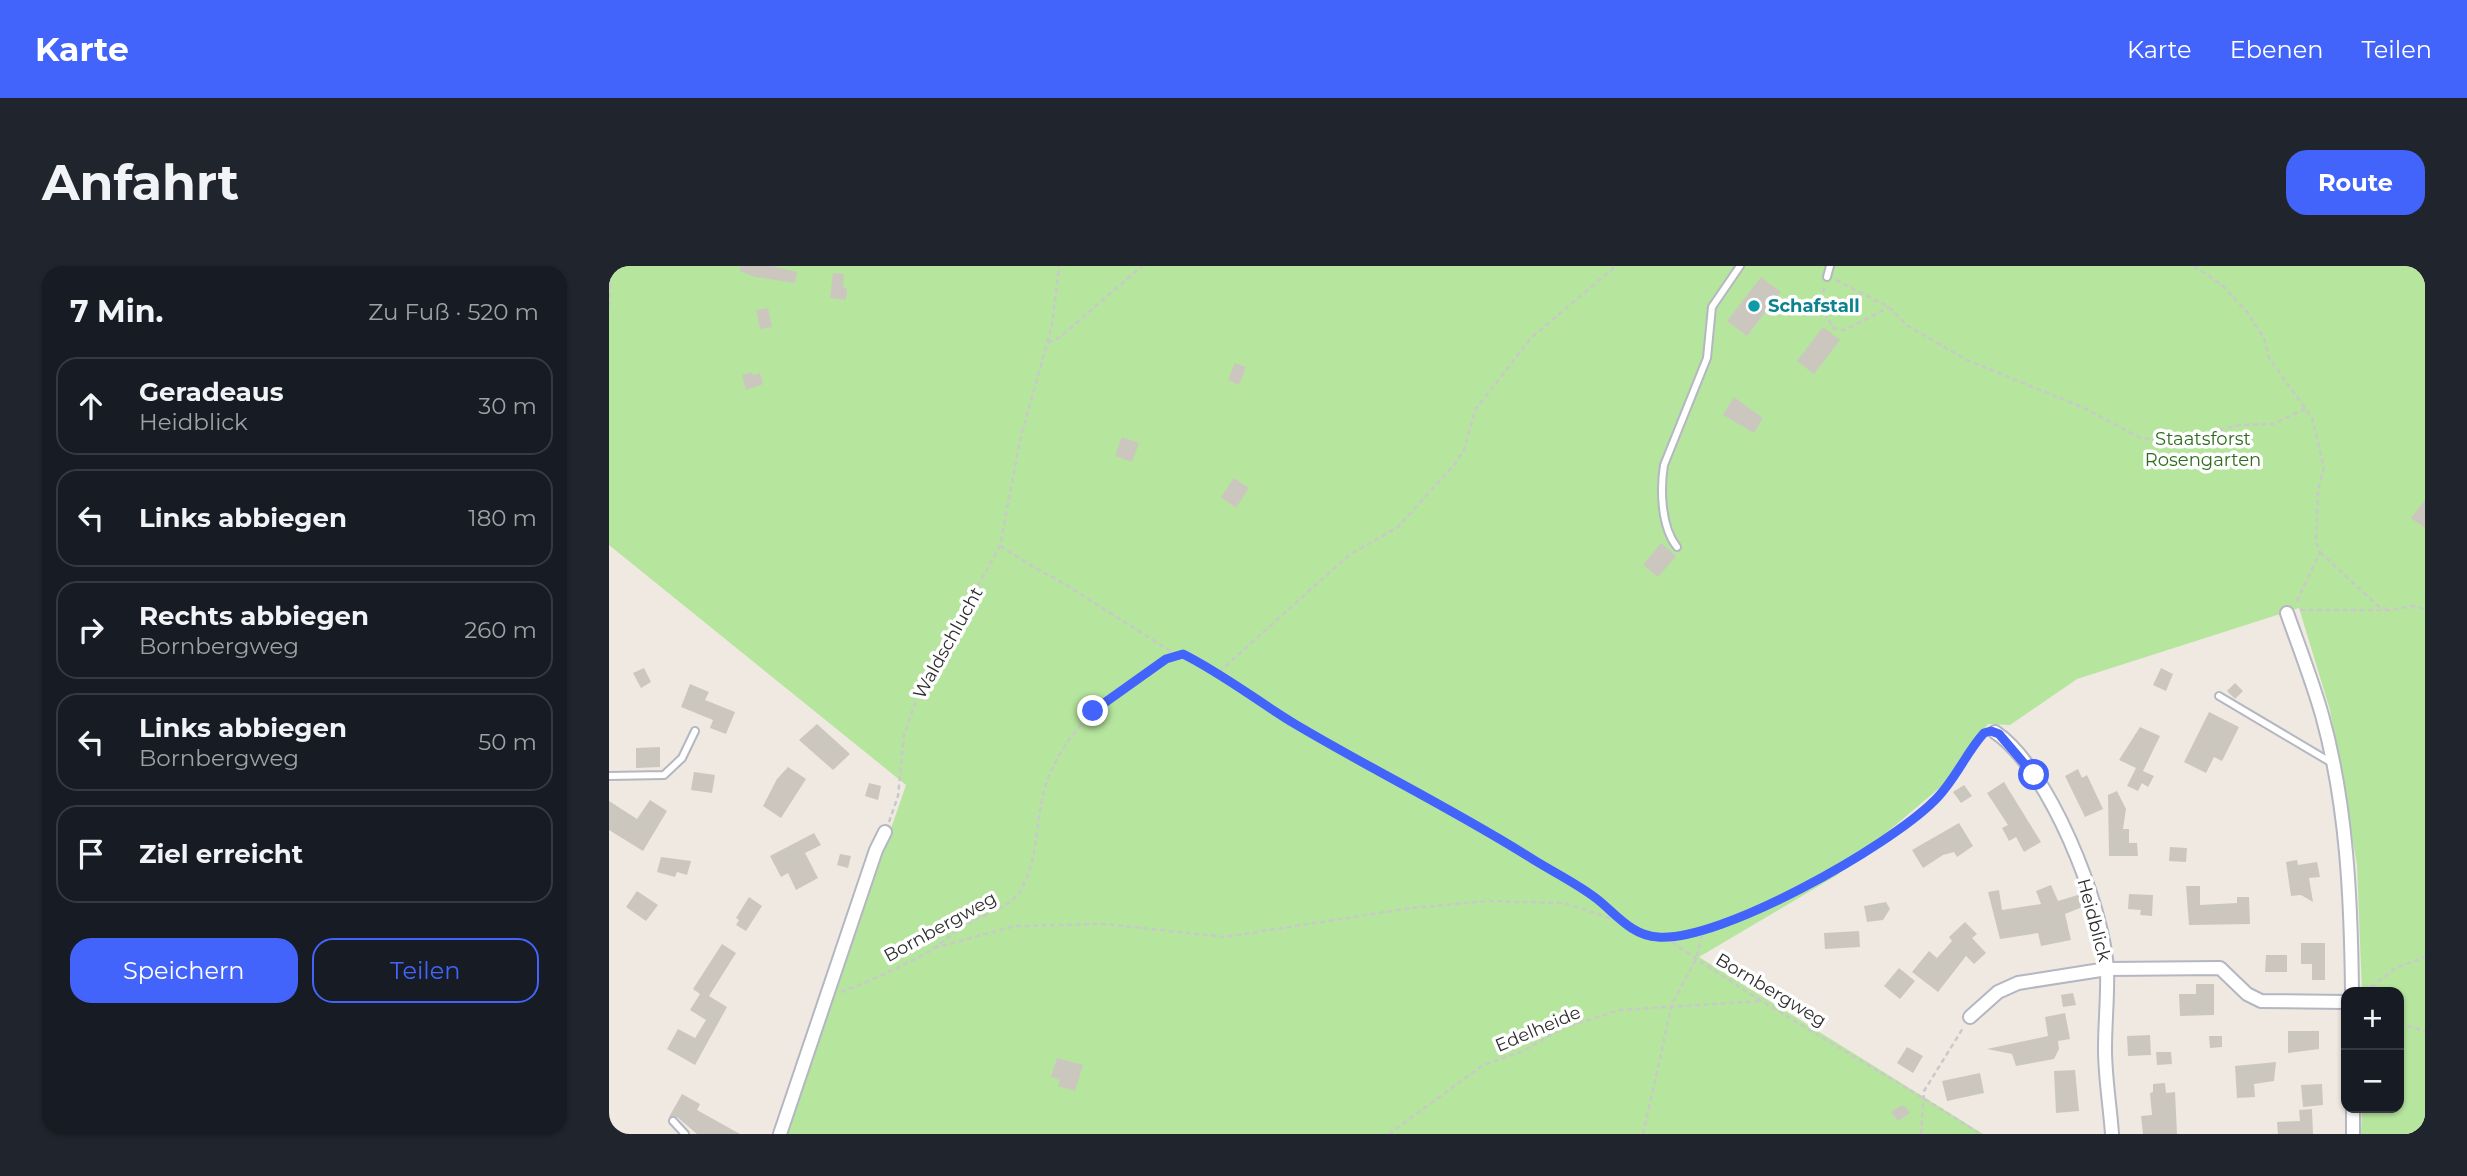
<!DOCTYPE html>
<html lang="de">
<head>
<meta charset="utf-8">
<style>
	:root { --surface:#171b24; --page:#20242c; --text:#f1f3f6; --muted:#9ea1a6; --line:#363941; --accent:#4264fb }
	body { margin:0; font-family:Montserrat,sans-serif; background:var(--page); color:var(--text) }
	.controls { position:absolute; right:21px; bottom:21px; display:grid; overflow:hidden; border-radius:14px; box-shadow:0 2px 5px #0004 }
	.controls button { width:63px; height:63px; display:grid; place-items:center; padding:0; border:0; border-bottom:2px solid var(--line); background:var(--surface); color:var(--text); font:35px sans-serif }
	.stop { position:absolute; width:21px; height:21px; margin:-16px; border:5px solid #4264fb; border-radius:50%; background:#fff }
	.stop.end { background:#4264fb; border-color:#fff; box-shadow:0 2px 7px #0008 }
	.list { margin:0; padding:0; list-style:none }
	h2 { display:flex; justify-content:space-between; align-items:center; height:91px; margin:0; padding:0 28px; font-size:30px }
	h2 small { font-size:23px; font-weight:400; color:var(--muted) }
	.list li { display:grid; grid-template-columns:46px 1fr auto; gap:21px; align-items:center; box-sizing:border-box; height:98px; margin:0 14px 14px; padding:0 14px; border:2px solid var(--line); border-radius:21px }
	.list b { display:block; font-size:26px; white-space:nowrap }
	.list p { margin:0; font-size:23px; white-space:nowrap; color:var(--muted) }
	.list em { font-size:23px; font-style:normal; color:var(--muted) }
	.actions { display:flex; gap:14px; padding:21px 28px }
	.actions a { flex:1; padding:16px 0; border:2px solid var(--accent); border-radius:21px; text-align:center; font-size:24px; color:var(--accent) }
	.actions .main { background:var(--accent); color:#fff }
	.icon { flex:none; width:38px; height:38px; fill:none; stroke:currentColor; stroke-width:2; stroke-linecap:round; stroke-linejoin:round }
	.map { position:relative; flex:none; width:1816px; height:868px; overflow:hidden; border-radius:21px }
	header { display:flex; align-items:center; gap:42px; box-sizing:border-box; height:98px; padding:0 35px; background:var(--accent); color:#fff }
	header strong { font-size:33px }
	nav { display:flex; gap:38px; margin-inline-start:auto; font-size:24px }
	.intro { display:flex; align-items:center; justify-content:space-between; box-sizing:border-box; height:168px; padding:0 42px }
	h1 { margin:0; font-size:49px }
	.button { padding:18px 32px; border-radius:21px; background:var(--accent); color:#fff; font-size:24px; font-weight:700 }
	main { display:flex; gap:42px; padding:0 42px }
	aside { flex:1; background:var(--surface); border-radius:21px; box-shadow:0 2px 5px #0004 }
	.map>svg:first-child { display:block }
	.green { fill:#b6e59e }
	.building { fill:#cbc7bf }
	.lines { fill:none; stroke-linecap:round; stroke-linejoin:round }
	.lane-casing { stroke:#b4b7c1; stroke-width:10 }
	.street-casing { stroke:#b4b7c1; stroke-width:16 }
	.path { stroke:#c9c9c9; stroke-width:2.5; stroke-dasharray:5 3.5; stroke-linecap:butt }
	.lane { stroke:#fff; stroke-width:6 }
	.street { stroke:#fff; stroke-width:12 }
	.route { stroke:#4264fb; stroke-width:9 }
	.culture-dot { fill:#0f9aa8; stroke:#fff; stroke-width:2.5 }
	.labels { text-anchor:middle; stroke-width:7; stroke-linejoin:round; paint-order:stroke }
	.culture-label { font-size:18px; font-weight:bold; fill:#0d838f; stroke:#fff; text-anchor:start }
	.park-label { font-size:18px; fill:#2c6e1b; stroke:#fff }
	.street-label { font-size:18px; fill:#2e2e2e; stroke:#fff }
</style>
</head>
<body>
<header>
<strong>Karte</strong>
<nav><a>Karte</a><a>Ebenen</a><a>Teilen</a></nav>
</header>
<div class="intro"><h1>Anfahrt</h1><a class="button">Route</a></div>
<main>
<aside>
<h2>7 Min.<small>Zu Fuß · 520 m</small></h2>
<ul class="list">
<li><svg class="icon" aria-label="ahead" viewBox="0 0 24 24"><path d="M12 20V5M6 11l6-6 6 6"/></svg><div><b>Geradeaus</b><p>Heidblick</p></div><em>30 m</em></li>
<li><svg class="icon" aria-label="left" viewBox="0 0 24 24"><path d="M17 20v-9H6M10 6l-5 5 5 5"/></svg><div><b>Links abbiegen</b></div><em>180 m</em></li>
<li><svg class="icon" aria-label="right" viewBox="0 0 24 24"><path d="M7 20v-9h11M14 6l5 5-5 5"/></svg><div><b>Rechts abbiegen</b><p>Bornbergweg</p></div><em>260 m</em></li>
<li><svg class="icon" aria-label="left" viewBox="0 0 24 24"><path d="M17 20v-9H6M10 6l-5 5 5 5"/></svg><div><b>Links abbiegen</b><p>Bornbergweg</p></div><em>50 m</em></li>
<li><svg class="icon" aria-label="arrive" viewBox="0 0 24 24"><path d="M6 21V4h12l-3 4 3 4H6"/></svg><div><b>Ziel erreicht</b></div></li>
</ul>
<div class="actions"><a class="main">Speichern</a><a>Teilen</a></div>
</aside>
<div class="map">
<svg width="1816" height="868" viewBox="0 0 1816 868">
	<rect width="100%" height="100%" fill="#efe9e1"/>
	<polygon class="green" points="0,0 1816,0 1816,868 1752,868 1753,842 1790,842 1790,726 1753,726 1748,599 1721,444 1690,342 1468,413 1401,459 1379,458 1334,519 1270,573 1239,591 1230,608 1090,691 1374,868 177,868 297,519 0,279"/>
	<g class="building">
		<polygon points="131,0 163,0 188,6 186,17 146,11 131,5"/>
		<polygon points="224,7 235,8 234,21 238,22 237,34 221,32"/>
		<polygon points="1152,11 1172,26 1138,70 1118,55"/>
		<polygon points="159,42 163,61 151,63 147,44"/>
		<polygon points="1214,61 1231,74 1205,108 1188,95"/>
		<polygon points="626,97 637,101 630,119 619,114"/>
		<polygon points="143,106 144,109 151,107 154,118 137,124 133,109"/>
		<polygon points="1125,131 1154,152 1145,167 1114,149"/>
		<polygon points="513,171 530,177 523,196 506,190"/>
		<polygon points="625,212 640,222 627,242 612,231"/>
		<polygon points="1816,234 1816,262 1802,252"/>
		<polygon points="1052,277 1067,290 1049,311 1034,299"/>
		<polygon points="35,402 42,416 32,422 24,407"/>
		<polygon points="1552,402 1564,408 1557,425 1544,419"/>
		<polygon points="1626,417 1634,425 1626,433 1618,425"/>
		<polygon points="81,418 100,426 96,434 126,446 117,468 101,462 104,454 72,441"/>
		<polygon points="1600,446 1630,461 1613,495 1605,491 1597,507 1575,496"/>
		<polygon points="208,458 241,488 224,504 190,474"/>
		<polygon points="1531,461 1551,470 1534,505 1545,510 1539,521 1533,517 1529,525 1518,520 1527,502 1510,494"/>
		<polygon points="51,481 51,501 27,502 27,482"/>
		<polygon points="179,501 197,513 172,552 154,540 168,513"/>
		<polygon points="1469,503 1473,512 1478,509 1494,543 1476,551 1456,510"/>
		<polygon points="85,506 106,509 103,527 82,524"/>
		<polygon points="1395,516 1432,576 1415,586 1407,571 1400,575 1393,562 1399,559 1378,527"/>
		<polygon points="260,517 272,520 269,534 256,530"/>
		<polygon points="1355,519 1363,530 1352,537 1344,526"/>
		<polygon points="1508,525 1517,543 1514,563 1520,563 1520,577 1528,577 1529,590 1500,590 1499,529"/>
		<polygon points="41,534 58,545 34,585 0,564 0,535 28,553"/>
		<polygon points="1350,557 1364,580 1348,591 1345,586 1334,589 1314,602 1303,584"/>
		<polygon points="205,567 212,579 196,587 209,612 187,624 179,607 172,611 161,590"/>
		<polygon points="1561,581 1578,582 1577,596 1560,595"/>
		<polygon points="231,588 242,590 239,602 228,599"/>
		<polygon points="52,591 82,595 78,609 68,606 66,611 48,606"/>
		<polygon points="1688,594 1689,599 1708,596 1711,611 1700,612 1704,636 1692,629 1682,630 1677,596"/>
		<polygon points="1442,619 1449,635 1472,628 1476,640 1456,648 1462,674 1432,680 1429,667 1391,673 1379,626 1390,624 1393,644 1432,638 1427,625"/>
		<polygon points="1577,620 1591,620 1591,639 1628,637 1628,631 1640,631 1641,658 1580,659"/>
		<polygon points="28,625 49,639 37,655 17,641"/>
		<polygon points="1520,628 1544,629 1543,650 1531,649 1532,644 1519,643"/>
		<polygon points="140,631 153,640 137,665 127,659 130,654 127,652"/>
		<polygon points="1277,636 1281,643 1274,654 1258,656 1255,640"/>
		<polygon points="1356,656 1368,668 1363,672 1377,687 1365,698 1357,690 1329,726 1303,706 1320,685 1328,692 1343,675 1340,671"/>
		<polygon points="1250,665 1251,681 1216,683 1215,667"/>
		<polygon points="1692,677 1716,677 1716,714 1703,714 1703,698 1692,698"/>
		<polygon points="113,678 127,687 100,730 118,741 86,799 58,783 69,763 86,772 97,754 81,744 91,728 84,723"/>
		<polygon points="1657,689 1678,689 1678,706 1656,706"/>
		<polygon points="1290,702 1306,715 1291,733 1275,720"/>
		<polygon points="1587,718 1605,718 1605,749 1571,750 1570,728 1587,728"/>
		<polygon points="1464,727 1467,739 1454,741 1452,729"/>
		<polygon points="1456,747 1461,773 1449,775 1450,783 1445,793 1407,800 1403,788 1378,783 1439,770 1436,751"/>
		<polygon points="1679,765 1710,765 1710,783 1679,787"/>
		<polygon points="1541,769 1542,789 1519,790 1518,770"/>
		<polygon points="1600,770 1613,770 1613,781 1601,782"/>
		<polygon points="1298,781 1314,790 1304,807 1288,797"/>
		<polygon points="1547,786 1562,786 1563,798 1548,799"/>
		<polygon points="448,792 474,799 466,825 449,820 451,814 442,811"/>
		<polygon points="1667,796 1665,815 1645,818 1646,831 1628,832 1626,800"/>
		<polygon points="1466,804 1470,845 1447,847 1445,805"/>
		<polygon points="1371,807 1375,827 1338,835 1333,815"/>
		<polygon points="1556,817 1557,827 1566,826 1568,868 1534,868 1532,850 1543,849 1541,827 1544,826 1544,818"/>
		<polygon points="1713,818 1714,839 1694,841 1692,819"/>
		<polygon points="73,828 91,838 88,844 131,868 88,868 68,851 60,851"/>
		<polygon points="1291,840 1296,840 1301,847 1289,855 1282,846"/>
		<polygon points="1703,843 1704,868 1669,868 1668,856 1691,855 1690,844"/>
	</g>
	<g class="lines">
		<g class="lane-casing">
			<g id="lane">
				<polyline points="1218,11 1221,0"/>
				<path d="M1068,281C1052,261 1051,224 1055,199L1098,92L1103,41L1131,0"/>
				<polyline points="1610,430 1723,497"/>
				<polyline points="0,510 55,509 73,492 86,465"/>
				<polyline points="64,855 76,868"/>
			</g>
		</g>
		<g class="street-casing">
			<g id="street">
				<path d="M1678,347C1690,381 1703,414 1713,449C1738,539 1742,633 1743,726"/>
				<path d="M1386,466C1440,502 1494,639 1498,703C1499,729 1496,756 1496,783C1496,811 1501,840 1503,868"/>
				<polyline points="1361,751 1389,726 1409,717 1498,703 1611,702 1638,728 1652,735 1737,736"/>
				<polyline points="1744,842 1744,868"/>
				<polyline points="171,868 267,584 276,566"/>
			</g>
		</g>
		<g class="path">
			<polyline points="1585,0 1613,19 1638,46 1655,72 1660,92 1703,152 1715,202 1709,224 1707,276 1711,286 1687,337"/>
			<polyline points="1227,14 1280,41 1299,60 1358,94 1475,142 1532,172 1561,175 1631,159 1664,158 1696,143"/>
			<polyline points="1215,22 1213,41 1224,62 1236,64 1280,41"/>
			<polyline points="0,40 2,0"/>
			<polyline points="439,77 451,71 533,0"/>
			<path d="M391,280C411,291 426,304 446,312L566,388C594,387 657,439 683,456C720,480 760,499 799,521C860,555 921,591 981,628C1003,642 1018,667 1046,671C1109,680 1275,579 1323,537C1344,518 1356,492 1373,469"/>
			<polyline points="1711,286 1769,340 1777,343"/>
			<polyline points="1691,344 1780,344 1804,340 1816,343"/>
			<polyline points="610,406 740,289 789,261 845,199 855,184 866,144 922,72 1007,0"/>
			<polyline points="280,556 289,530 295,469 310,426 391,280 411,174 443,60 450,0"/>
			<path d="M1056,671C1157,743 1268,801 1371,868"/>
			<polyline points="325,682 406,660 495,658 616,671 802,642 880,635 955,637 1012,656"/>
			<path d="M232,726C261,715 292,701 319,686C331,679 341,669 353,661C371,649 399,644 411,625C428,597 427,563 433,533C448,465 508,420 566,388"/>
			<polyline points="1755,726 1787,702 1816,691"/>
			<polyline points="1790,757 1816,765"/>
			<polyline points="780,868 874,799 914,785 956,761 1011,744 1152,735"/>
			<polyline points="1034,868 1063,738 1087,693 1094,665"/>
			<polyline points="1312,868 1315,825 1354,762"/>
		</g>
		<use href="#lane" class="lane"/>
		<use href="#street" class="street"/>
	</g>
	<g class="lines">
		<path class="route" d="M484,445L557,393L574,388C614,408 648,435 686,458C765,505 848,545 925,594C946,607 969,618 988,633C1007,648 1023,670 1049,671C1112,676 1280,580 1325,535C1346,515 1356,488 1375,467L1382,465L1390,468L1425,509"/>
	</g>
	<circle class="culture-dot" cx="1145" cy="40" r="7"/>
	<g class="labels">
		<g class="culture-label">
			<text x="1159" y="46">Schafstall</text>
		</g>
		<g class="park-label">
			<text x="1594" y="179">Staatsforst<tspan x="1594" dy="21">Rosengarten</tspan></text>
		</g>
		<g class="street-label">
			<text transform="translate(339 377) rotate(-61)" y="6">Waldschlucht</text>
			<text transform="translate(1485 654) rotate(75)" y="6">Heidblick</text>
			<text transform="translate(331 661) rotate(-29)" y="6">Bornbergweg</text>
			<text transform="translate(1162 724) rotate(31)" y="6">Bornbergweg</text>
			<text transform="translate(929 763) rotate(-23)" y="6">Edelheide</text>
		</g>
	</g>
</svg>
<div class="controls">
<button>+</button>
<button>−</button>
</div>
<div class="stop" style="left:1425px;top:509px"></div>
<div class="stop end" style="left:484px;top:445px"></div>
</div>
</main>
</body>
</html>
